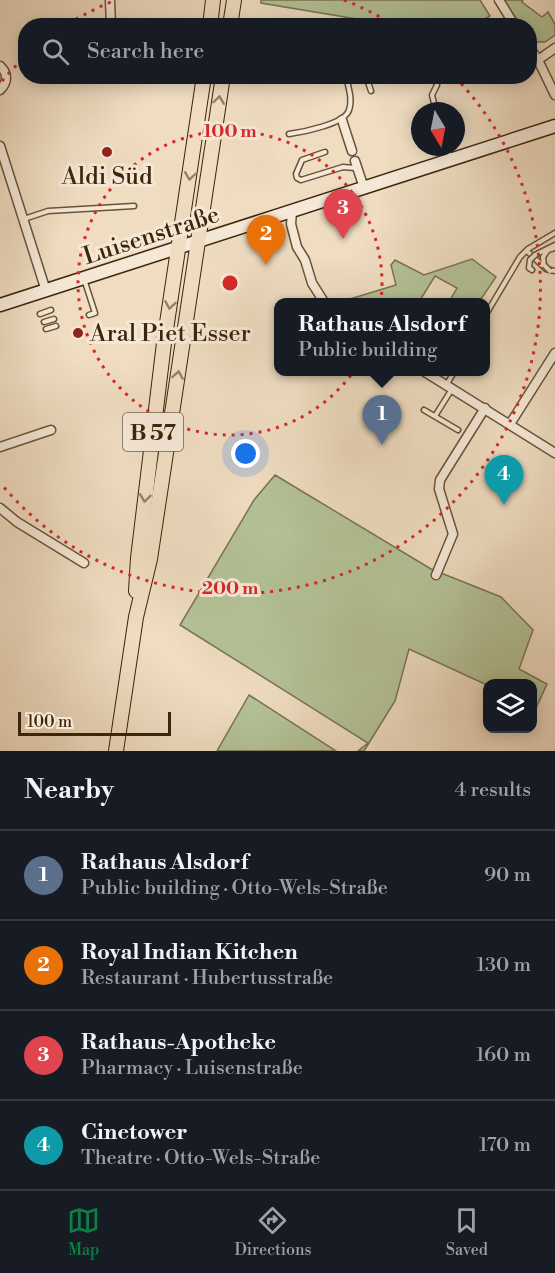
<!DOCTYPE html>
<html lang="en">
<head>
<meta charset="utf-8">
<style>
	:root { --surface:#171b24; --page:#20242c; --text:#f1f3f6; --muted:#9ea1a6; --line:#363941; --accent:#0b8043 }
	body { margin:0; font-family:"Libre Bodoni",serif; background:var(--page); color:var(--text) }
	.controls { position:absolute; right:18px; bottom:18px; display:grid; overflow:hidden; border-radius:12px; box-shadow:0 3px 15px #0003 }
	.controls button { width:54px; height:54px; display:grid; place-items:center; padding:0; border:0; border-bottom:2px solid var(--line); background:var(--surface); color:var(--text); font:30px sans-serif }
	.compass { position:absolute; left:411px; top:102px; width:54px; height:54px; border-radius:50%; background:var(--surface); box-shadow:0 3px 15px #0003; rotate:170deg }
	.scale { position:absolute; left:18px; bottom:15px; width:153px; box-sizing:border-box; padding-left:6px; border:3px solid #3c2509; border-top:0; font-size:16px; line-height:21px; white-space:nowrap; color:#3c2509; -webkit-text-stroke:4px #f5e8d7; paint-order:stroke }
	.you { position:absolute; left:246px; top:454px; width:21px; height:21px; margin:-15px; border:4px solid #fff; border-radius:50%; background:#1a73e8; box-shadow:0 0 0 9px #1a73e833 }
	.badge { display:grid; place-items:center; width:39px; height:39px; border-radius:50%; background:var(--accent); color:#fff; font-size:20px; font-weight:700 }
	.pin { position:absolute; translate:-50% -50px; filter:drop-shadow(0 2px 3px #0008) }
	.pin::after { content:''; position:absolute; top:32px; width:21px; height:18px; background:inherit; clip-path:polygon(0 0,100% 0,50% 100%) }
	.popup { position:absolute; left:274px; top:298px; width:216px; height:78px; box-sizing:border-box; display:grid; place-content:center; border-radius:12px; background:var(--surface); filter:drop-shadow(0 2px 4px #0005); font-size:20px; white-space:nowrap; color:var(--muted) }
	.popup b { font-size:22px; color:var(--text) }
	.popup::after { content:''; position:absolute; left:50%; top:100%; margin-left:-12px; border:12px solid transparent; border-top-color:var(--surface) }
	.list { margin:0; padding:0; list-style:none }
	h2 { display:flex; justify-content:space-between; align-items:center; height:78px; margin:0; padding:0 24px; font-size:26px }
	h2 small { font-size:20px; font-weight:400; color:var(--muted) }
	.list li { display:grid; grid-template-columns:39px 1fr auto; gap:18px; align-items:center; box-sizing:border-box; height:90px; padding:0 24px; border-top:2px solid var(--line) }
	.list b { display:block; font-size:22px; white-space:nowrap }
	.list p { margin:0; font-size:20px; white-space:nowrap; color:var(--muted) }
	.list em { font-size:20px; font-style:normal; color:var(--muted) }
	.icon { flex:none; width:33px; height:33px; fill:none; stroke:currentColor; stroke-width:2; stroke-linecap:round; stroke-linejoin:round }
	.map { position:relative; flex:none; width:555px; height:751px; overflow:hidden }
	.search { position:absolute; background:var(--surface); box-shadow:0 3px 15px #0003; left:18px; right:18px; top:18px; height:66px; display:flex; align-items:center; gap:15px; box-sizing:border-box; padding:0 21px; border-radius:24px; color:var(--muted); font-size:22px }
	.sheet { height:438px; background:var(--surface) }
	nav { display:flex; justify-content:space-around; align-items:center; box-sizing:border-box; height:84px; border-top:2px solid var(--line); background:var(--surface); font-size:16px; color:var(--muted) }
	nav a { display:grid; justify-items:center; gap:3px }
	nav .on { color:var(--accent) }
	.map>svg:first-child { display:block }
	.green { fill:#b4c297; stroke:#787450; stroke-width:1.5 }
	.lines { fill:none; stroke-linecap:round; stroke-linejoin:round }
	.lane-casing { stroke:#695337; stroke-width:7 }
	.street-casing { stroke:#695337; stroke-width:11 }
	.secondary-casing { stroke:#3c2509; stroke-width:15 }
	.primary-casing { stroke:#3c2509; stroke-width:16 }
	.lane { stroke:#f5e8d7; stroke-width:4 }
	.street { stroke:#f5e8d7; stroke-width:8 }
	.secondary { stroke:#f5e8d7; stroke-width:12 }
	.primary { stroke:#efdcc1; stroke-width:14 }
	.lane-bridge-casing { stroke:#695337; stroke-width:7; stroke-linecap:butt }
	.lane-bridge { stroke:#f5e8d7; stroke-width:4 }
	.oneway { stroke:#968065 }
	.ring { fill:none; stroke:#d62828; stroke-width:3; stroke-dasharray:3 6 }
	.poi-dot { fill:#8f2418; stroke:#f5e8d7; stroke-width:2 }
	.labels { text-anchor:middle; stroke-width:6; stroke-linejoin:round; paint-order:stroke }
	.shield { fill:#f5e8d7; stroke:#746047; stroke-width:1.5 }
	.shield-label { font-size:22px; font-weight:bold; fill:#3c2509 }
	.poi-label { font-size:24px; fill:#3c2509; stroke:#f5e8d7 }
	.street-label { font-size:24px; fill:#3c2509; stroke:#f5e8d7 }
	.centre { fill:#d62828; stroke:#f5e8d7; stroke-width:3 }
	.ring-label { font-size:18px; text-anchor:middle; font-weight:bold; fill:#d62828; stroke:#f5e8d7; stroke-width:6; stroke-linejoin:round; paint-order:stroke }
</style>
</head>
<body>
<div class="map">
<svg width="555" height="751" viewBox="0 0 555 751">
	<rect width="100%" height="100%" fill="#efdcc1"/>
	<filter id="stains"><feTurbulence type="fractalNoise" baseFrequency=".00333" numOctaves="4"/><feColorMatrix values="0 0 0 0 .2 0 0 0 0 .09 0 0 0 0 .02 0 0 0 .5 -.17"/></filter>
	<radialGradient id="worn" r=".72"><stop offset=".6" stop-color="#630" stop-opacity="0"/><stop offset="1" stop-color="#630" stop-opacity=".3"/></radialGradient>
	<g class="green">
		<polygon points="261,0 480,0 490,16 474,25 393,25 261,3"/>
		<polygon points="506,0 523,0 522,2 542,17 548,12 555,24 555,35 545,42 530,42 530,26 518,25 503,2"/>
		<polygon points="472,259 496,277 479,302 449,302 457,288 435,276 419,302 340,302 396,285 391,265 395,260 424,275"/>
		<polygon points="275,475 431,569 501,597 533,630 519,669 547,684 536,708 533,706 532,684 488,684 487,685 409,649 395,701 364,751 358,751 368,743 180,625 254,500"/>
		<polygon points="249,695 336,751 217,751"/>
	</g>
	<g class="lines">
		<g class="lane-casing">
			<g id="lane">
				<polyline points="366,76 371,91"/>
				<polyline points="435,76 437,85 432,95 436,111"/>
				<path d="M289,134C303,132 345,124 349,110C353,99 348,87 346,76"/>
				<polyline points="447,147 450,157"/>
				<polyline points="325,152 302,160 296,174 297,178 301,180 343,167 355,168"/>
				<polyline points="24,219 48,211 134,206"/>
				<polyline points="527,251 546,269 555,271"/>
				<polyline points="535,255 555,245"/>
				<polyline points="530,260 529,268 532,270"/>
				<polyline points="544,265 543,257 548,250 555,248"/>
				<polyline points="84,279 95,313 89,315"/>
				<polyline points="40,314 51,310"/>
				<polyline points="485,316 520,257 528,249 555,233"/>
				<polyline points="44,322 54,319"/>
				<polyline points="46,329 56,326"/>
				<polyline points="447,384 454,372"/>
				<polyline points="424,410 458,430"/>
				<polyline points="435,416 452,389"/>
			</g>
		</g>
		<g class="street-casing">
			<g id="street">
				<polyline points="110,0 111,26"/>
				<polyline points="499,0 515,26"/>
				<polyline points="530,48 538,60 555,95"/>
				<polyline points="538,60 555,48"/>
				<path d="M0,66C8,73 8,82 0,90"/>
				<polyline points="342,120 352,151"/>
				<polyline points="0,146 46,291"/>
				<polyline points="355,161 364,188"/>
				<polyline points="292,212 291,224 297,247 305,260 312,283 324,302"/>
				<polyline points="425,372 555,453"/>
				<polyline points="510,424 555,353"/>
				<polyline points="0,447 51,430"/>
				<polyline points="0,508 17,522 84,563"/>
				<polyline points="436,575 453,534 439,489 440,480 485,408"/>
			</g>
		</g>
		<g class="secondary-casing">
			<polyline id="secondary" points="0,305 555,126"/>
		</g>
		<g class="primary-casing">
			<g id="primary">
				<polyline points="210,26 213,0"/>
				<polyline points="230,26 234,0"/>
				<polyline points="136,591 138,558 164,343 204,76"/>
				<polyline points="116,751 136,617 150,559 223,76"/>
			</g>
		</g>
		<use href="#lane" class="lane"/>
		<use href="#street" class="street"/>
		<use href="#secondary" class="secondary"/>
		<use href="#primary" class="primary"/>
		<g class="lane-bridge-casing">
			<g id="lane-bridge">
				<polyline points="530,260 535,255"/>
				<polyline points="544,265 550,271"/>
			</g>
		</g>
		<use href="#lane-bridge" class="lane-bridge"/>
	</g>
	<defs><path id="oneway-chevron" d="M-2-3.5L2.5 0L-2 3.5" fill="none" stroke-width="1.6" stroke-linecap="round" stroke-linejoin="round" transform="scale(1.5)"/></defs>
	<g class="oneway">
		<use href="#oneway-chevron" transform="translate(219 100) rotate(-82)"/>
		<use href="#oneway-chevron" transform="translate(190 176) rotate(98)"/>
		<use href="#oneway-chevron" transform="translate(170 305) rotate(99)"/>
		<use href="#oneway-chevron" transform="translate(178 375) rotate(-81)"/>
		<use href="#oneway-chevron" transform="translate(145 498) rotate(97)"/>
	</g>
	<g class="ring">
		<circle cx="230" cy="283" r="152"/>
		<path d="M2 81A305 305 0 0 1 24 58M68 24A305 305 0 0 1 116 0M344 0A305 305 0 0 1 392 24M455 77A305 305 0 1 1 2 485"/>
	</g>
	<g class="poi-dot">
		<circle cx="107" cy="152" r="6"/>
		<circle cx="78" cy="333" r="6"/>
	</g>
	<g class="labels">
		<rect class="shield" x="123" y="413" width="60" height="38" rx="4.5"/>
		<g class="shield-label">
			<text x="153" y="440">B 57</text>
		</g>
		<g class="poi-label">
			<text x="107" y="184">Aldi Süd</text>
			<text x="90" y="341" text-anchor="start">Aral Piet Esser</text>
		</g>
		<g class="street-label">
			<text transform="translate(151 235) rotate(-18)" y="8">Luisenstraße</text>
		</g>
	</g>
	<circle cx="230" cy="283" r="9" class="centre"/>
	<g class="ring-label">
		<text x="230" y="137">100 m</text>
		<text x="230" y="594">200 m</text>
	</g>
	<rect width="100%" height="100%" filter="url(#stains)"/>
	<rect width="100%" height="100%" fill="url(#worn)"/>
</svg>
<div class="controls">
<button><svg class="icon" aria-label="layers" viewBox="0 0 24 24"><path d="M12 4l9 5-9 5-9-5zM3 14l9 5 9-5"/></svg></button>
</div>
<svg class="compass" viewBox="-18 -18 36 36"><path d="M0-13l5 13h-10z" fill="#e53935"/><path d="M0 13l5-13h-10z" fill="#9ea1a6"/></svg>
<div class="scale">100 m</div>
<div class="you"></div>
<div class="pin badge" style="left:382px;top:445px;background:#5c6f8a">1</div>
<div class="popup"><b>Rathaus Alsdorf</b>Public building</div>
<div class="pin badge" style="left:266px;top:265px;background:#e8710a">2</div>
<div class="pin badge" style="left:343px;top:239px;background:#e0444e">3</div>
<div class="pin badge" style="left:504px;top:505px;background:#0f9aa8">4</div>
<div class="search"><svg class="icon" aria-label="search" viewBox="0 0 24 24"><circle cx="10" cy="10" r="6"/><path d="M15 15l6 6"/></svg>Search here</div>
</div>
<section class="sheet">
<h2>Nearby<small>4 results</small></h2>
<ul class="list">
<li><span class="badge" style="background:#5c6f8a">1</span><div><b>Rathaus Alsdorf</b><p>Public building · Otto-Wels-Straße</p></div><em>90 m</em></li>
<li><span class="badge" style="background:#e8710a">2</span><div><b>Royal Indian Kitchen</b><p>Restaurant · Hubertusstraße</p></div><em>130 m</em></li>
<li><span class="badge" style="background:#e0444e">3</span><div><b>Rathaus-Apotheke</b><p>Pharmacy · Luisenstraße</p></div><em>160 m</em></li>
<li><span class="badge" style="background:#0f9aa8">4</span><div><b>Cinetower</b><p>Theatre · Otto-Wels-Straße</p></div><em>170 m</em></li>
</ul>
</section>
<nav>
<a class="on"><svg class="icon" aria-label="map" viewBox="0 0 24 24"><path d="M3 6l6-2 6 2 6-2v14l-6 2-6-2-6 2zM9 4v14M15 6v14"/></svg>Map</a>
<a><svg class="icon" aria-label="directions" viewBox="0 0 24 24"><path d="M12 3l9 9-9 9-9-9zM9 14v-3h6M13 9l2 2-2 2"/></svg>Directions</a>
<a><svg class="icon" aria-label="saved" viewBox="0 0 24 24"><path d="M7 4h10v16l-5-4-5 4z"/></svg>Saved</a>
</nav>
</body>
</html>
